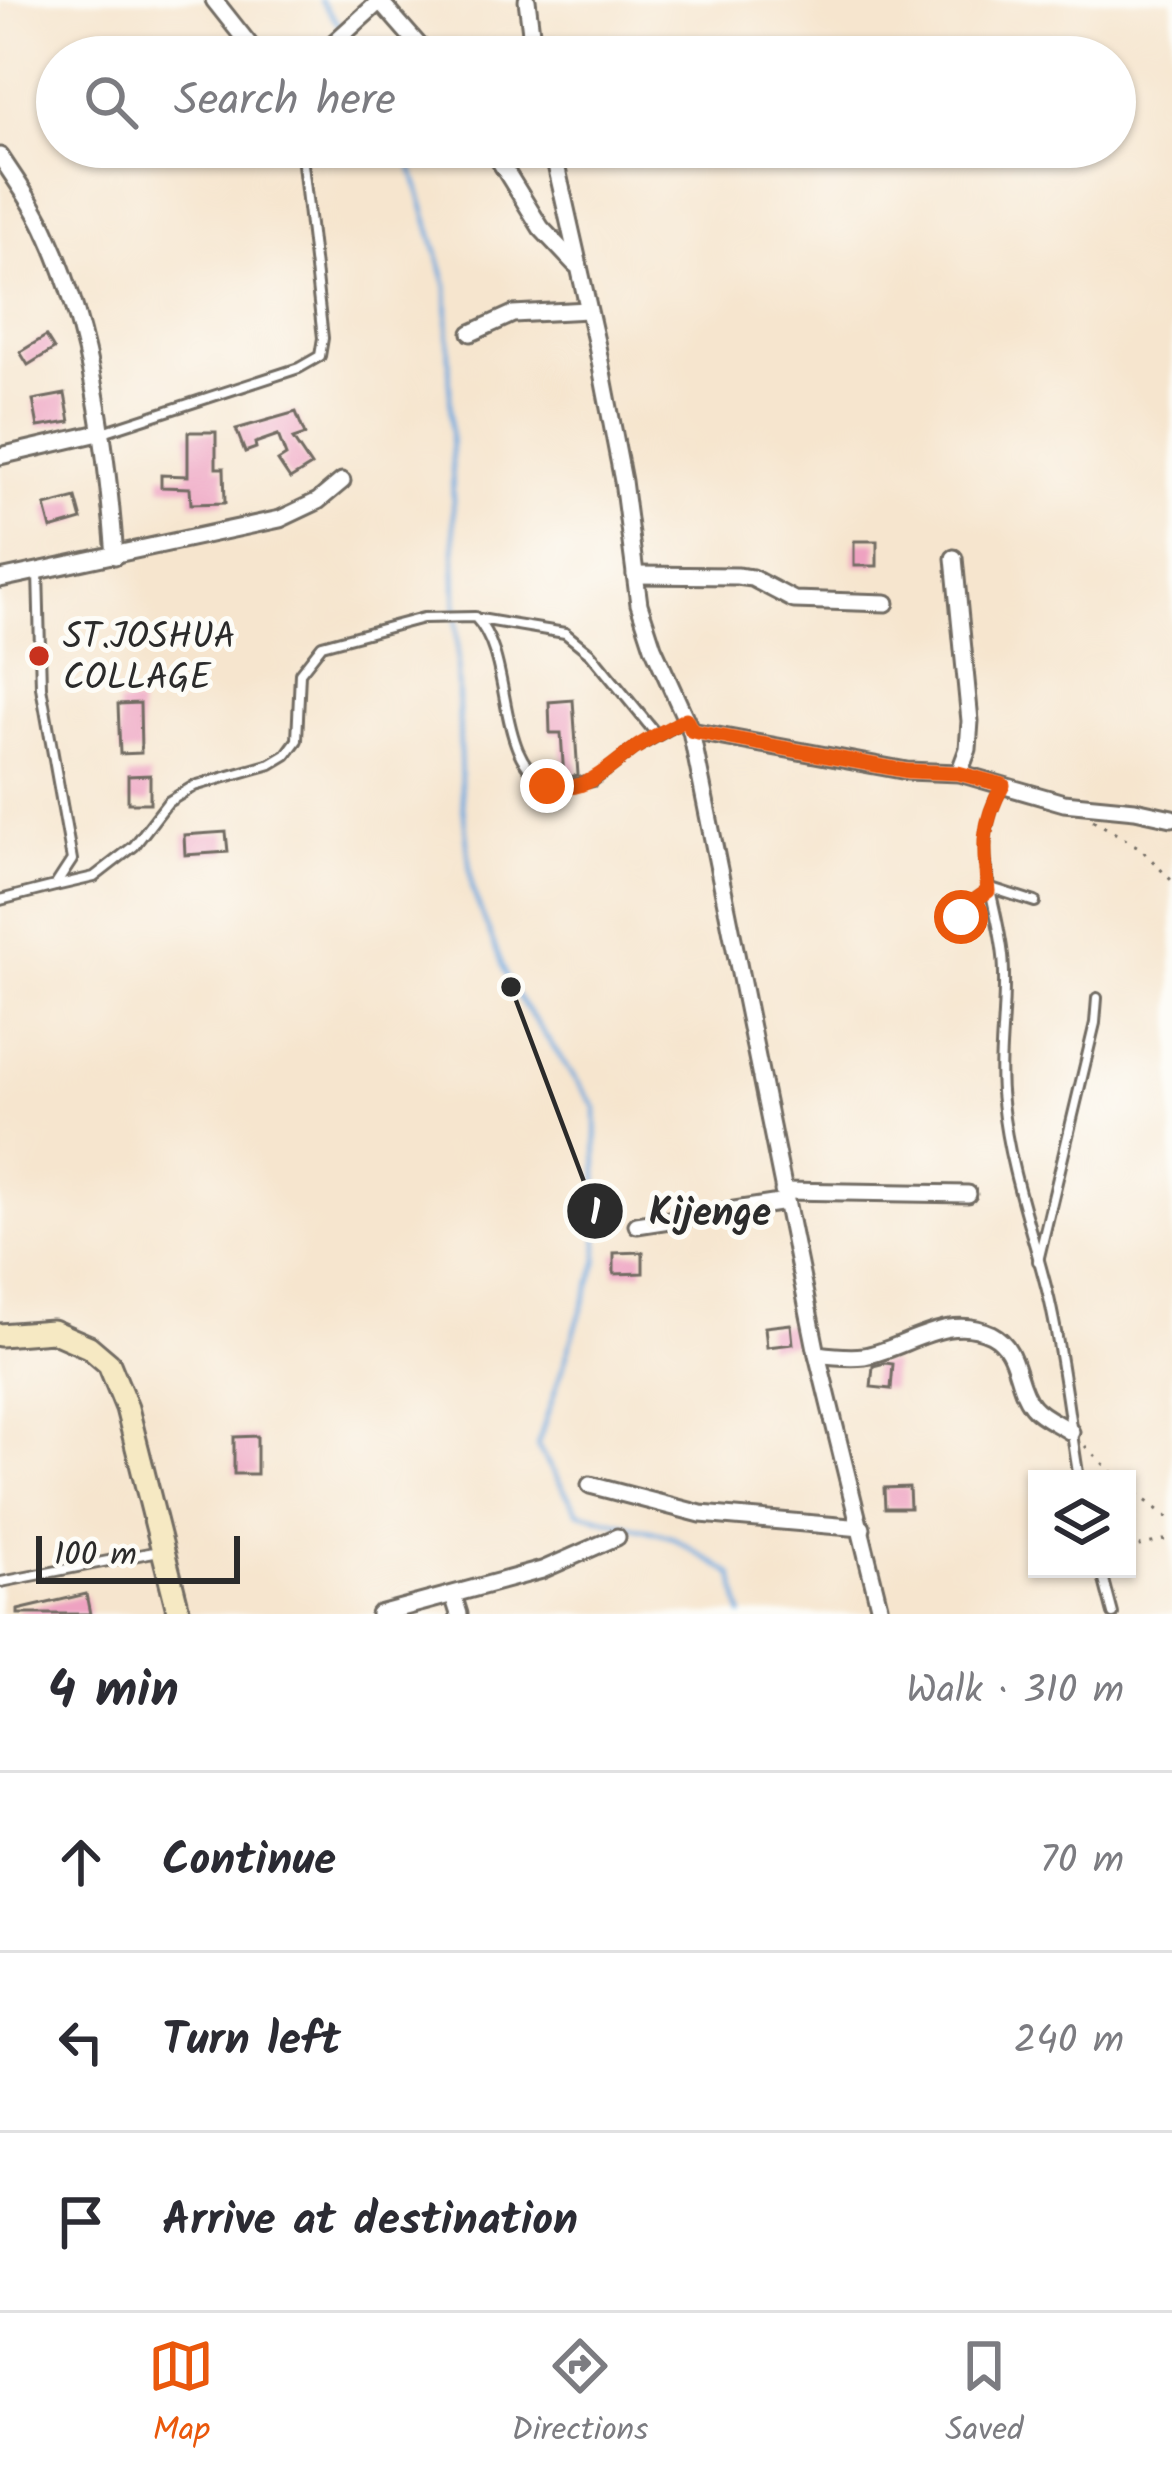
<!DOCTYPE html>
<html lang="en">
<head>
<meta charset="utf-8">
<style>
	:root { --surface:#fff; --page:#f2f2f3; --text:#2b2b33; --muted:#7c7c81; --line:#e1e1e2; --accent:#ea580c }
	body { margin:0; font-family:Kalam,sans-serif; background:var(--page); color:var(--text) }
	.controls { position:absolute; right:36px; bottom:36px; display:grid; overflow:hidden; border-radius:0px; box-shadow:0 3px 9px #0004 }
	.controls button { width:108px; height:108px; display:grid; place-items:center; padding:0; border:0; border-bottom:3px solid var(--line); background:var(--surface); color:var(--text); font:60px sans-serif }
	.scale { position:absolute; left:36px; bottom:30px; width:204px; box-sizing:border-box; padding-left:12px; border:6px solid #2b2b2b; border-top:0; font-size:33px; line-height:42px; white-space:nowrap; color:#2b2b2b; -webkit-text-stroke:9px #fdfcf7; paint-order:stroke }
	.stop { position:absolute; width:36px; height:36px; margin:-27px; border:9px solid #ea580c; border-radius:50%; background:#fff }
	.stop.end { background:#ea580c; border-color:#fff; box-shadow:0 3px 12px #0008 }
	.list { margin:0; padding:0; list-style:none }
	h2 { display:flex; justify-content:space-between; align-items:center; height:156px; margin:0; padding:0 48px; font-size:51px }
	h2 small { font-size:39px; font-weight:400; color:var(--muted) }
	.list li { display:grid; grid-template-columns:78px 1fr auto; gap:36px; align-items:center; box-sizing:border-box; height:180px; padding:0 48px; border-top:3px solid var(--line) }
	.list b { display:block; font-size:45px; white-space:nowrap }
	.list em { font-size:39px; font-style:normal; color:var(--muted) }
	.icon { flex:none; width:66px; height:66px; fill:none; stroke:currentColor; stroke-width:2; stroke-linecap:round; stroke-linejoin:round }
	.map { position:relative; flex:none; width:1172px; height:1614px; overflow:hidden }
	.search { position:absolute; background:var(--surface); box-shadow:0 3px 9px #0004; left:36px; right:36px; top:36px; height:132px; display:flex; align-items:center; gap:30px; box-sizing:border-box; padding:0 42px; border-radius:66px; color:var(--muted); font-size:45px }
	.sheet { height:696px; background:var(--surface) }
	nav { display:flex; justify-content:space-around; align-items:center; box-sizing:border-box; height:168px; border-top:3px solid var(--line); background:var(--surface); font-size:33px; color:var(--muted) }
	nav a { display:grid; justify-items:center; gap:6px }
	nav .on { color:var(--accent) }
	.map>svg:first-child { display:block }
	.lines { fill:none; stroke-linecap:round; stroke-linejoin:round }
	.stream { stroke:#6da7dd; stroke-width:4.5 }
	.building { fill:#eea2c1 }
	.lane-casing { stroke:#726c64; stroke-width:14 }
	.street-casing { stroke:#726c64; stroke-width:21 }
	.secondary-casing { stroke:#726c64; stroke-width:27 }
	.path { stroke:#726c64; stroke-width:3; stroke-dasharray:3 9; stroke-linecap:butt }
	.lane { stroke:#fff; stroke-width:8 }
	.street { stroke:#fff; stroke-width:15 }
	.secondary { stroke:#f6e9c3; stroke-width:21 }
	.route { stroke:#ea580c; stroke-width:15 }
	.poi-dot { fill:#c8321e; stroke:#fdfcf7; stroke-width:4.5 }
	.labels { text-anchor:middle; stroke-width:10; stroke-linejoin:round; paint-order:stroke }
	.poi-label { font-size:36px; fill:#2b2b2b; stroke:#fdfcf7; text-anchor:start }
	.leader { fill:none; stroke:#2b2b2b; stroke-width:4.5 }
	.callout-dot { fill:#2b2b2b; stroke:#fdfcf7; stroke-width:4.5 }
	.mark-label { font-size:36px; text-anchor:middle; font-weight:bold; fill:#fff }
	.callout-label { font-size:39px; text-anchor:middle; font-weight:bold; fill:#2b2b2b; stroke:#fdfcf7; stroke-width:10; stroke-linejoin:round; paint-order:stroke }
</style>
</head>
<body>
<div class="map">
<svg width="1172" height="1614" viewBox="0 0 1172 1614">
	<rect width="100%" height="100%" fill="#fdfcf7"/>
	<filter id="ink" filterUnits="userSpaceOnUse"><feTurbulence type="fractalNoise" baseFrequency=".00833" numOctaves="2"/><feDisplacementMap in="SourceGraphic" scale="24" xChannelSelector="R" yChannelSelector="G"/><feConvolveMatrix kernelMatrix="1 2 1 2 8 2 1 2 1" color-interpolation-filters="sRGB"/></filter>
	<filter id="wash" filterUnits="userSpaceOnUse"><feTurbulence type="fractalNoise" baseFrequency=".004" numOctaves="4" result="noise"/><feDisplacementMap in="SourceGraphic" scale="48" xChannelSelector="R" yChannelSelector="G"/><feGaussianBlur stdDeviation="2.7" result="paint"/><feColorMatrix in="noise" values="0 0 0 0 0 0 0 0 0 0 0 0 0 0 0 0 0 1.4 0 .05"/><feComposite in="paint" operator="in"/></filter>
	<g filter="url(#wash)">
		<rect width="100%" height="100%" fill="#f6e5ce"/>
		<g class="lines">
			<g class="stream">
				<polyline points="320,0 342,29"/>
				<polyline points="349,38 363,57"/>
				<polyline points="406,147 447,286 461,787 472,889 511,987 596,1108 598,1260 537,1446 578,1512 672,1537 733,1575 742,1614"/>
			</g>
		</g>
		<g id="blocks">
			<g class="building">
				<polygon points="46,336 54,349 28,365 20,352"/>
				<polygon points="65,394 70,422 38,427 33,400"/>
				<polygon points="296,412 305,435 293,439 311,466 290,479 278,461 286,456 278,435 255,443 256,448 245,452 236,429"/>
				<polygon points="188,432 216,432 216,468 224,468 225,503 191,504 190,488 161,487 161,475 188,476"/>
				<polygon points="76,498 82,520 51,529 45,506"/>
				<rect x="854" y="541" width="23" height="25"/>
				<polygon points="573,700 578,775 564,778 561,733 550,733 549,702"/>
				<polygon points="140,703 141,753 120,754 118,704"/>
				<polygon points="150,775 150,803 128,803 128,776"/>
				<polygon points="226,832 228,852 185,855 184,835"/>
				<polygon points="643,1252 643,1273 614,1274 614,1253"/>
				<polygon points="791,1324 793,1344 767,1347 765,1327"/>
				<polygon points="885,1363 893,1364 891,1389 871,1387 873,1366"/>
				<polygon points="257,1436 257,1474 234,1474 234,1437"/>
				<polygon points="909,1487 910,1508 885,1508 884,1488"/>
				<polygon points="86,1594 90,1614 18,1614 18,1610"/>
			</g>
		</g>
	</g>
	<g filter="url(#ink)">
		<use href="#blocks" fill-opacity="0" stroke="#726c64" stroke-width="3"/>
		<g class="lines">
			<g class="lane-casing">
				<g id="lane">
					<polyline points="100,433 299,368 320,356 323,338 301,147"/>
					<polyline points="480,619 565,633 591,654 657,735"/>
					<path d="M1002,787C967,849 996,892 1003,956C1008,1004 996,1053 1002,1102C1009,1170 1033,1233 1049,1298C1063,1358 1069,1419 1079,1479"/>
					<path d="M55,886L94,877L134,846L168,802L194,786L271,764L286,755L297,740L300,673L322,645L423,618L475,617C517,662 491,759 553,788L593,781L634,749L684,721"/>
					<polyline points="988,887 1035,902"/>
					<polyline points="0,900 55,886 72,860 41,687 38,571"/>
					<polyline points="961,917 968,905 988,891"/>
					<polyline points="1038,1261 1095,1023 1097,998"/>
					<polyline points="1101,1569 1113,1614"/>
					<polyline points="1,1582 159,1551"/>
				</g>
			</g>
			<g class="street-casing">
				<g id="street">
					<polyline points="214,0 259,57"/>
					<polyline points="379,0 429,57"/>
					<polyline points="527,0 534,57"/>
					<polyline points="318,57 380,1"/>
					<polyline points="491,147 541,228 575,264"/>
					<polyline points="552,147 597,346 623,481 639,604 653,647 691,731 907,771 959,773 1064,803 1135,810 1172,818"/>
					<path d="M0,156C17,182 36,208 48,236C92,332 107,452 115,556"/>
					<polyline points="471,333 513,314 588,310"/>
					<polyline points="0,456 99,433"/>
					<polyline points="954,558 970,721 968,749 959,773"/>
					<polyline points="635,575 737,576 752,578 794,600 886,603"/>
					<polyline points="0,579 280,519 318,501 342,481"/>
					<polyline points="691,731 817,1354 881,1614"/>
					<polyline points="783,1191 968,1194"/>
					<polyline points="637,1225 786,1202"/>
					<path d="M817,1354C832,1356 848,1358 864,1356C905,1349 947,1312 991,1334C1020,1349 1014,1384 1032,1406C1041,1417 1059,1424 1071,1432"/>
					<polyline points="590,1485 701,1514 862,1528"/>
					<polyline points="453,1595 459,1614"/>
					<polyline points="379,1614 542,1570 617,1537"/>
				</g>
			</g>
			<g class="secondary-casing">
				<polyline id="secondary" points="0,1335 52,1331 89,1347 109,1364 127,1408 179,1614"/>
			</g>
			<g class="path">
				<polyline points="1093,820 1140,848 1172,881"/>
				<polyline points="1085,1446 1119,1479"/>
				<polyline points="1127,1486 1172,1521"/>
				<polyline points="1127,1549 1172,1538"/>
			</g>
			<use href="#lane" class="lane"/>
			<use href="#street" class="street"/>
			<use href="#secondary" class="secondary"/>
		</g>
	</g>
	<g class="lines" filter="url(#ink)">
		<path class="route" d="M547,786C585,795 606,769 634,749C650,738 669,729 686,719L692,731L907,771L958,773L1003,785C981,824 983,848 988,891L968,905L961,917"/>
	</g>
	<circle class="poi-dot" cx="39" cy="656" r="12"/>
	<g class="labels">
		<g class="poi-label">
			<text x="63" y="648">ST.JOSHUA<tspan x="63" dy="41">COLLAGE</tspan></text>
		</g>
	</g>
	<path class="leader" d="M511 987L595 1211"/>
	<g class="callout-dot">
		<circle cx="511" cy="987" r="12"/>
		<circle cx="595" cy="1211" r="30"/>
	</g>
	<g class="mark-label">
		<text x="595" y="1224">1</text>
	</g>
	<g class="callout-label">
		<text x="710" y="1225">Kijenge</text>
	</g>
</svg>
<div class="controls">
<button><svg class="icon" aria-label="layers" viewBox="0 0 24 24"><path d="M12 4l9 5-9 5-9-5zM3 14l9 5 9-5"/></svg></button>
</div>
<div class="scale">100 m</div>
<div class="stop" style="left:961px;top:917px"></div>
<div class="stop end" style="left:547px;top:786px"></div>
<div class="search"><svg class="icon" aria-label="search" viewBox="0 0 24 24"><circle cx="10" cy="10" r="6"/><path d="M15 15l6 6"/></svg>Search here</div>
</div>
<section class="sheet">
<h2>4 min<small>Walk · 310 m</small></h2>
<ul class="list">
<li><svg class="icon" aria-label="ahead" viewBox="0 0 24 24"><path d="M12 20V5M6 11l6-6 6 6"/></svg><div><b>Continue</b></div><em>70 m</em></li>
<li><svg class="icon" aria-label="left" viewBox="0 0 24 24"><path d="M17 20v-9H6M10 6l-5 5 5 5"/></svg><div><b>Turn left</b></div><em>240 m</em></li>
<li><svg class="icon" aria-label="arrive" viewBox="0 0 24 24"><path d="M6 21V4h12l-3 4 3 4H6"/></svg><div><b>Arrive at destination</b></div></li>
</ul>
</section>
<nav>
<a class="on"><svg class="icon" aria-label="map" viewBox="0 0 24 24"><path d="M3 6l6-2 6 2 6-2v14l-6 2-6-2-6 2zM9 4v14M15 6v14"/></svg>Map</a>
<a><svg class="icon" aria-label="directions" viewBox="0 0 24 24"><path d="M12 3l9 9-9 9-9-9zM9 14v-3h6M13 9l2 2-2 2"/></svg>Directions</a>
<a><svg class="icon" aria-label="saved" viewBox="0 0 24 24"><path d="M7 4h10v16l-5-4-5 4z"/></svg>Saved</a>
</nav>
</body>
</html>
